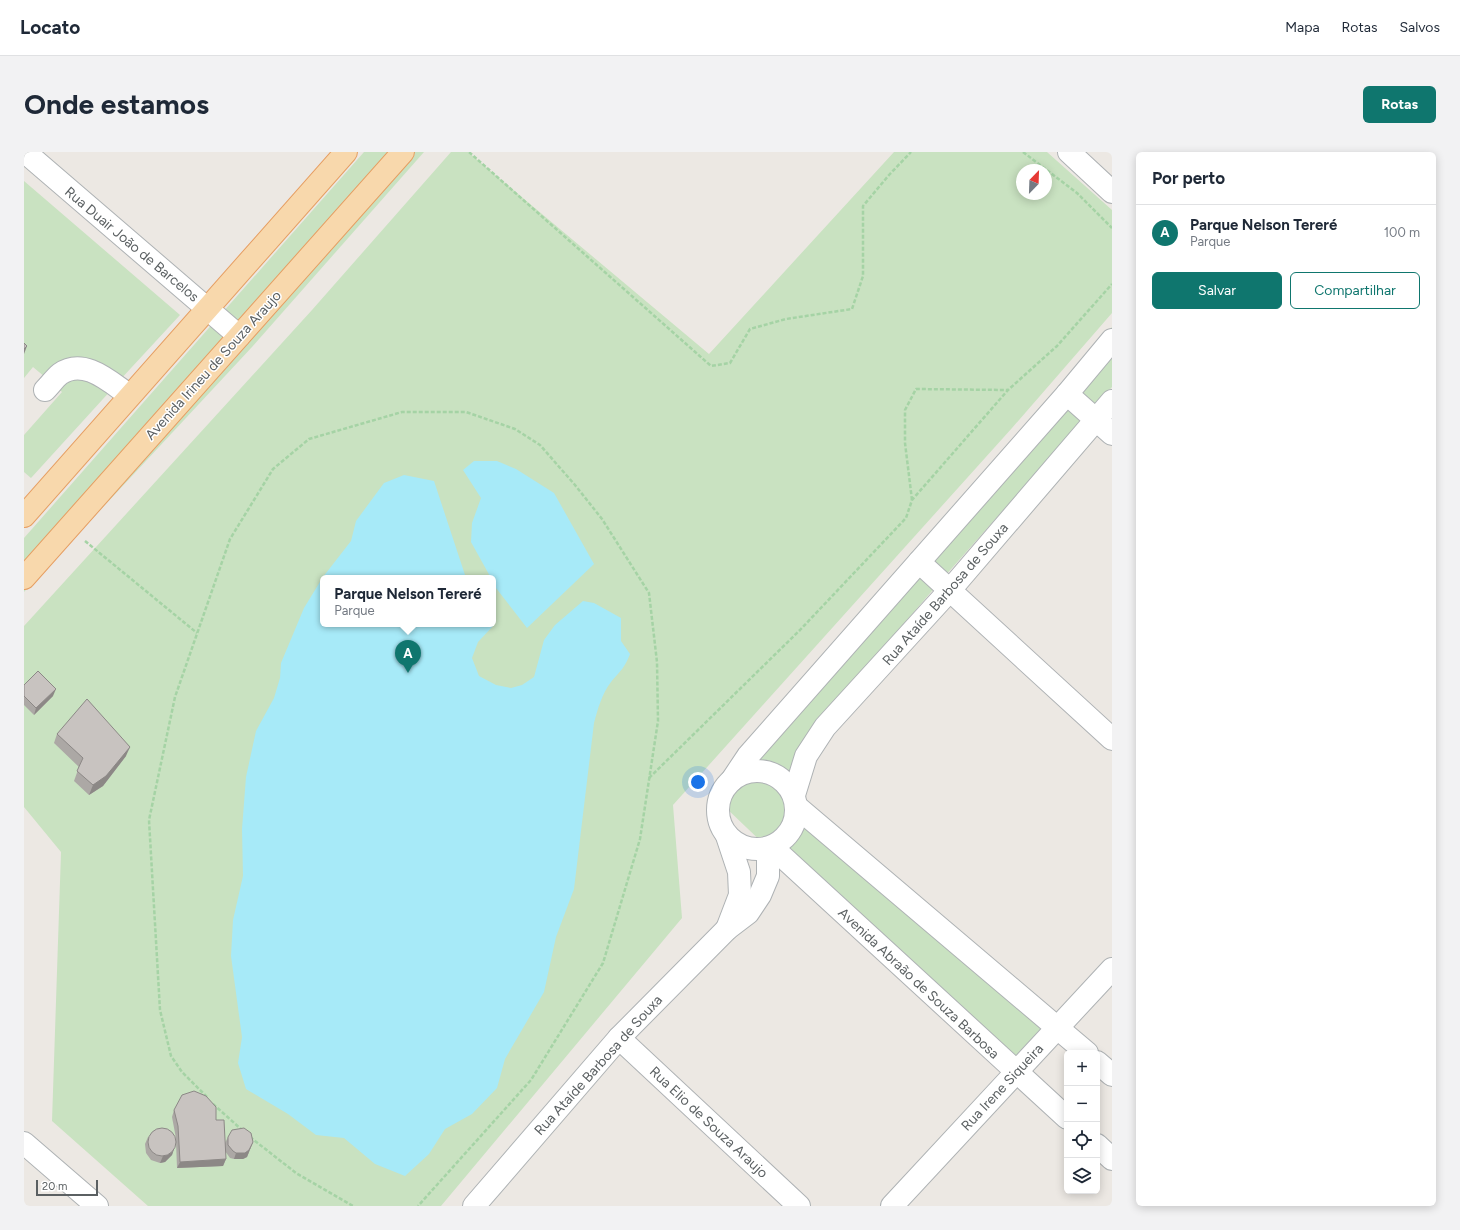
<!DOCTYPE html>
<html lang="pt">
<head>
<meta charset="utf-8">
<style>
	:root { --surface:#fff; --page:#f2f2f3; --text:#1f2937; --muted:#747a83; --line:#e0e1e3; --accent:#0f766e }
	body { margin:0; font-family:Figtree,sans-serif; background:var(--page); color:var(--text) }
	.controls { position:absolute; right:12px; bottom:12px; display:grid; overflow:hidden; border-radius:6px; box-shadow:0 2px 10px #0003 }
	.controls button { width:36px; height:36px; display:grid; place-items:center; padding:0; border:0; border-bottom:1px solid var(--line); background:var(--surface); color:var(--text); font:20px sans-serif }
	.compass { position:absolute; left:992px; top:12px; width:36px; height:36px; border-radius:50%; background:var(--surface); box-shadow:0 2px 10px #0003; rotate:23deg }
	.scale { position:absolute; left:12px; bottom:10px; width:62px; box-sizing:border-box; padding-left:4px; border:2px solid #5b6062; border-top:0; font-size:11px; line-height:14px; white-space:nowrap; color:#5b6062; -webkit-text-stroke:3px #fff; paint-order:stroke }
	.you { position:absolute; left:674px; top:630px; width:14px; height:14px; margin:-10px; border:3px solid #fff; border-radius:50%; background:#1a73e8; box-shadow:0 0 0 6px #1a73e833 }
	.badge { display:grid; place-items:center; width:26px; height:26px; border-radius:50%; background:var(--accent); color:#fff; font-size:13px; font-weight:700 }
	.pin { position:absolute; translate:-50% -33px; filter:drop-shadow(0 1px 2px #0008) }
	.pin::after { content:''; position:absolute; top:21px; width:14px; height:12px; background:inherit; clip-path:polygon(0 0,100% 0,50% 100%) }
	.popup { position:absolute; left:296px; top:423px; width:176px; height:52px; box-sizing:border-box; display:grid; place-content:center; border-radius:6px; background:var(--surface); filter:drop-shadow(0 1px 3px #0005); font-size:13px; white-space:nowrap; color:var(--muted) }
	.popup b { font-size:15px; color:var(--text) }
	.popup::after { content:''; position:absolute; left:50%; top:100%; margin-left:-8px; border:8px solid transparent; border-top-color:var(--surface) }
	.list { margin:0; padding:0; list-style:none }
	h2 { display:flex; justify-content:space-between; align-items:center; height:52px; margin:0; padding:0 16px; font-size:17px }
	h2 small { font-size:13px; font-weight:400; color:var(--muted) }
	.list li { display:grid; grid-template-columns:26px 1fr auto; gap:12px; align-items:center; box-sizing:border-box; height:56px; padding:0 16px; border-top:1px solid var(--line) }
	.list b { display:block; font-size:15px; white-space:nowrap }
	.list p { margin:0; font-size:13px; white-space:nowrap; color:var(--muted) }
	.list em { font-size:13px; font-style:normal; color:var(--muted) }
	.actions { display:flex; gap:8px; padding:12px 16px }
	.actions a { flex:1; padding:9px 0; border:1px solid var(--accent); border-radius:6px; text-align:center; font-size:14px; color:var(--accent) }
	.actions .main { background:var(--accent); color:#fff }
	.icon { flex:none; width:22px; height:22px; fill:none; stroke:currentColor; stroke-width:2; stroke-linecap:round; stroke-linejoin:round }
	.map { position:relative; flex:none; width:1088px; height:1054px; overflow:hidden; border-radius:6px }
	header { display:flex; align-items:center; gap:24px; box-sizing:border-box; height:56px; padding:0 20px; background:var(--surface); border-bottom:1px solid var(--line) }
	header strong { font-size:19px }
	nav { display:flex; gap:22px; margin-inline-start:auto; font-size:14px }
	.intro { display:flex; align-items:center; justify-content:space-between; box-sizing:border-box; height:96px; padding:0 24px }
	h1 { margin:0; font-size:28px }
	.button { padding:10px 18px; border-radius:6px; background:var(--accent); color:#fff; font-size:14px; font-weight:700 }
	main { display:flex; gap:24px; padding:0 24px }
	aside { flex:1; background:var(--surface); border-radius:6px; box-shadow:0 2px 10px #0003 }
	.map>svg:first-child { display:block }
	.green { fill:#c9e2c1; fill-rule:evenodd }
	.water { fill:#a7eaf8 }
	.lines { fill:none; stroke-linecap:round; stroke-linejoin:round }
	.minor-casing { stroke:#aeb2b4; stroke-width:24 }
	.major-casing { stroke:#e69e62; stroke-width:24 }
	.path { stroke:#a5d3a5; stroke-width:2.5; stroke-dasharray:4 2; stroke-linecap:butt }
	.minor { stroke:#fff; stroke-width:22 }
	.major { stroke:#f8d8ac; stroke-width:22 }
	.wall { fill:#aca8a5 }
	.shaded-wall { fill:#8c8886 }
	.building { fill:#c8c3c0; stroke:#8c8886 }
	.labels { text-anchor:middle; stroke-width:3; stroke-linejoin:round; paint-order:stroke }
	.street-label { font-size:14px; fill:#5b6062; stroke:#fff }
</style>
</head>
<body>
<header>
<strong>Locato</strong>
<nav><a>Mapa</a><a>Rotas</a><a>Salvos</a></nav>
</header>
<div class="intro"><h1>Onde estamos</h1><a class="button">Rotas</a></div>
<main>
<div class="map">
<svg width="1088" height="1054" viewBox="0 0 1088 1054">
	<rect width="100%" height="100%" fill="#ece8e3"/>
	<g class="green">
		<polygon points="340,0 400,0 228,195 0,440 0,386"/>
		<path d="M427,0H444L685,202L870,0H1023L1088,58V161L988,276L649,653L658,766L417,1054H124L28,969L37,700L0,655V474L288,158ZM998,18H1022V42H998ZM299,426H469V472H299Z"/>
		<polygon points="0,29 156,163 95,229 21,225 9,215 0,226"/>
		<polygon points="1088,175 1088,235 913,433 796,570 761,631 1033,875 992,920 743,695 700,654 707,619 738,578"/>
		<polygon points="49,221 89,236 7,326 0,320 0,283 38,240 29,232"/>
	</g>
	<g class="water">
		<polygon points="450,309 473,309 492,317 530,341 570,412 503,476 472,436 469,426 467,426 447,390 448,371 457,346 439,318"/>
		<path d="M380,323L410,329L442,426H299V472H468L469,474L454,490L448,506L455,524L472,533L487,536L498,533L510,525L520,488L531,473L559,449L570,451L597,466V489L606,502C600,517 597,518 587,530C578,542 574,556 570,571L550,737L532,785L520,840L481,907L473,936L448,962L421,977L405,1002L381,1024L351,1012L320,986L292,983L264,962L222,937L214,911L218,885L207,804L209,768L219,724L218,677L222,625L232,579L250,546L256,526L257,511L280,456L299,425L327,389L332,369L360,331Z"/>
	</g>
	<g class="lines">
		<g class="minor-casing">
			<g id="minor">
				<polyline points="1,0 215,184"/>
				<polyline points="1045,0 1088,40"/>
				<path d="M21,238C26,233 31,226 36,222C60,205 86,230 105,243"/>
				<polyline points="1043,242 1088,282"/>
				<polyline points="895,410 1088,587"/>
				<circle cx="733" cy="658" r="39"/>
				<polyline points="708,628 724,604 1043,242 1088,188"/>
				<polyline points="770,643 782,604 801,575 926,438 1088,249"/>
				<polyline points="773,655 1063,901"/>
				<polyline points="703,684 715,720 716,743 703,777"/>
				<polyline points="748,695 1043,966"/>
				<polyline points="595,886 775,1054"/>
				<polyline points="1073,910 1088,923"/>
				<polyline points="0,991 73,1054"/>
				<polyline points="1073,993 1088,1007"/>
				<polyline points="450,1054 595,886 703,777 724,761 736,743 744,724 744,696"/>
				<polyline points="868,1054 1088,817"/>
			</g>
		</g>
		<g class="major-casing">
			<g id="major">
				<polyline points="0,364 322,0"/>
				<polyline points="0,426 379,0"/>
			</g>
		</g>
		<g class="path">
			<polyline points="445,0 687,214 706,211 726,177 762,167 828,157 839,124 839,54 865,23 887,0"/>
			<polyline points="999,0 1053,41 1088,76"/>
			<polyline points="888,348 881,291 881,258 892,237 984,238"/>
			<polyline points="61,389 173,481"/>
			<polyline points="625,626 776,478 882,366 888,348 984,238 1033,194 1088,132"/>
			<polyline points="183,945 158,920 147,904 136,858 125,668 151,545 206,387 249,317 285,287 378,260 442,260 491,277 516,293 551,333 578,367 625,441 633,510 634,569 616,687 579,811 507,928 394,1054"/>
			<polyline points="189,952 218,978"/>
			<polyline points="226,985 272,1021 329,1054"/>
		</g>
		<use href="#minor" class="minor"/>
		<use href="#major" class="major"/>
	</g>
	<g class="wall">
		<polygon points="0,533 29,544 10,563 0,553"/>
		<polygon points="33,582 102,604 79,634 65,643 50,629 55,615 30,591"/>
		<polygon points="150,958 192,968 202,1007 199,1014 153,1016 152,990 150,997 148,1003 141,1010 136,1011 127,1008 122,1001 121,992 124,985 152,987 151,981 148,965"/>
		<polygon points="204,985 229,990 223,1005 219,1007 210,1007 206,1006 201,999 201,991"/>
	</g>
	<g class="shaded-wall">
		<polygon points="3,194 0,202 0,197"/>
		<polygon points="32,537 29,544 10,563 12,556"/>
		<polygon points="106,595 102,604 79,634 65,643 69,633"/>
		<polygon points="229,990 223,1005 219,1007 210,1007 212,1001"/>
		<polygon points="150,997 148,1003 141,1010 136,1011 139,1004"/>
		<polygon points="202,1007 199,1014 153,1016 156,1010"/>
	</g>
	<g class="building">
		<polygon points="0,191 3,194 0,197"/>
		<polygon points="14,519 32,537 12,556 0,544 0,533"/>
		<polygon points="63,547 106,595 82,624 69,633 53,619 59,606 33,582"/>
		<polygon points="170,939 182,944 192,955 192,968 200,968 202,1007 156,1010 154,974 150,958 158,943"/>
		<circle cx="138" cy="990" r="14"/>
		<polygon points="220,976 227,981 229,990 225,998 221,1001 212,1001 209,999 204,993 204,985 208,978"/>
	</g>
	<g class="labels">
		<g class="street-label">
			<text transform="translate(108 92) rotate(40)" y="5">Rua Duair João de Barcelos</text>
			<text transform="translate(189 213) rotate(-48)" y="5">Avenida Irineu de Souza Araujo</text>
			<text transform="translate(921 442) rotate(-49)" y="5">Rua Ataíde Barbosa de Souxa</text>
			<text transform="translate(895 831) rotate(43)" y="5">Avenida Abraão de Souza Barbosa</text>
			<text transform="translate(574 913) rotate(-48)" y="5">Rua Ataíde Barbosa de Souxa</text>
			<text transform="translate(978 935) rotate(-47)" y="5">Rua Irene Siqueira</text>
			<text transform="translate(685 970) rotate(43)" y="5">Rua Elio de Souza Araujo</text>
		</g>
	</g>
</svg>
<div class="controls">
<button>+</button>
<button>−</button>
<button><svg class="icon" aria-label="locate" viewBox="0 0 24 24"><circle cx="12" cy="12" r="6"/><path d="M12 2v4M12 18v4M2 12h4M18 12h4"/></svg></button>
<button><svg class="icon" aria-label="layers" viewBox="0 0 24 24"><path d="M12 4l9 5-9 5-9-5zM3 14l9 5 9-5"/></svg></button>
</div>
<svg class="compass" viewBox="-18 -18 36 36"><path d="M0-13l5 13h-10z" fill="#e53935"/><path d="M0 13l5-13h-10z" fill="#747a83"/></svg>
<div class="scale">20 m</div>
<div class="you"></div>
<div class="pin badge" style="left:384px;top:521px">A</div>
<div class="popup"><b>Parque Nelson Tereré</b>Parque</div>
</div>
<aside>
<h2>Por perto<small></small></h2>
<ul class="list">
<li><span class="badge">A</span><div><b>Parque Nelson Tereré</b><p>Parque</p></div><em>100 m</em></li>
</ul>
<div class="actions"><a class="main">Salvar</a><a>Compartilhar</a></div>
</aside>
</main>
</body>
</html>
